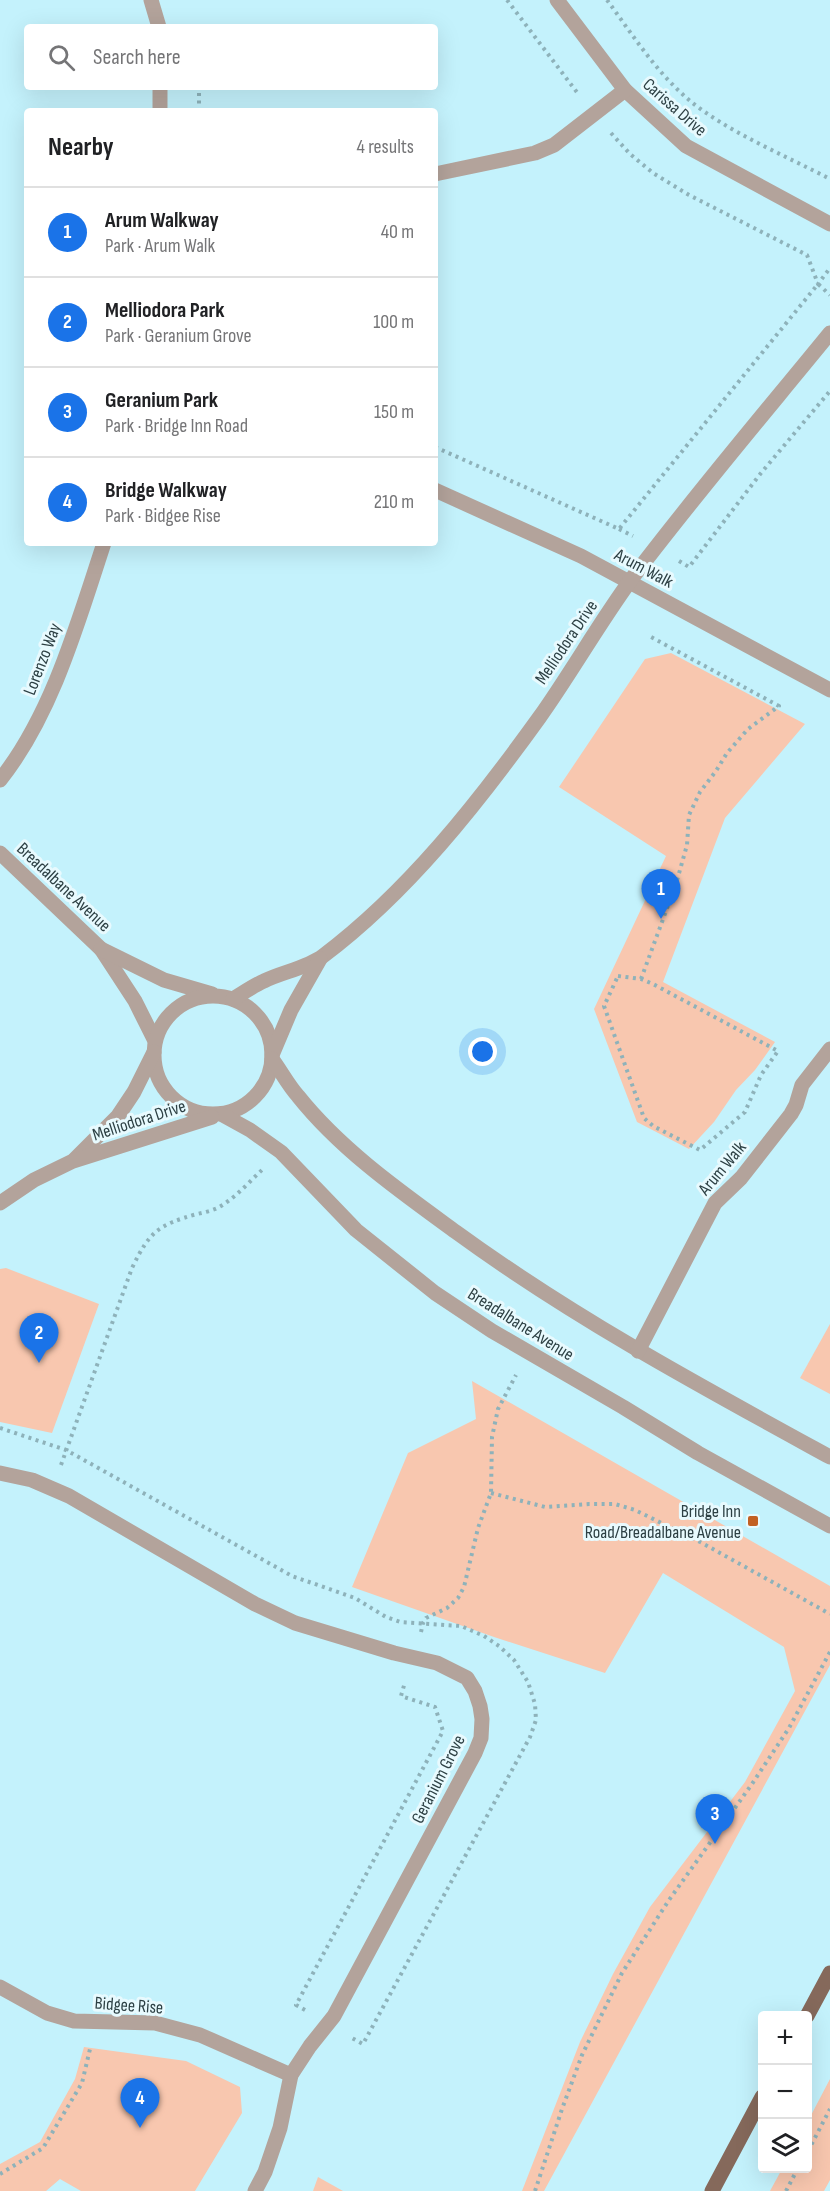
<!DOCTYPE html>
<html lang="en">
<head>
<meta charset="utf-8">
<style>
	:root { --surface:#fff; --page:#f6f6f6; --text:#202124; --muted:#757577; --line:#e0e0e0; --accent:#1a73e8 }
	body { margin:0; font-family:"Sofia Sans Condensed",sans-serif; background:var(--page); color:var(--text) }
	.controls { position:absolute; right:18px; bottom:18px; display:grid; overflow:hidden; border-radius:6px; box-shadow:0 6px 24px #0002 }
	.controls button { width:54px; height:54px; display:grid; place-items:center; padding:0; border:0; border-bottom:2px solid var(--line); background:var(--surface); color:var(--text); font:30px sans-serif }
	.you { position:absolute; left:483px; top:1052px; width:21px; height:21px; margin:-15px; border:4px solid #fff; border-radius:50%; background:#1a73e8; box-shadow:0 0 0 9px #1a73e833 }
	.badge { display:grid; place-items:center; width:39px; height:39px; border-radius:50%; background:var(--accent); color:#fff; font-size:20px; font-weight:700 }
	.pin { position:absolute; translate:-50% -50px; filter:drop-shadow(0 2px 3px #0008) }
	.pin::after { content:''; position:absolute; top:32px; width:21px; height:18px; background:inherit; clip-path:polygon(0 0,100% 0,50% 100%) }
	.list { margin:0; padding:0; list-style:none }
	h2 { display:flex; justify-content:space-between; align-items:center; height:78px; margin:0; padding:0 24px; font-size:26px }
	h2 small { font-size:20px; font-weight:400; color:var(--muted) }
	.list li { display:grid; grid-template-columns:39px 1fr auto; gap:18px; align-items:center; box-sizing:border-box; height:90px; padding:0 24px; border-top:2px solid var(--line) }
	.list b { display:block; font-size:22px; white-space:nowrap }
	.list p { margin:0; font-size:20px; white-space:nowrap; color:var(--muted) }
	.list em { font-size:20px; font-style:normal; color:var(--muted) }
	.icon { flex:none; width:33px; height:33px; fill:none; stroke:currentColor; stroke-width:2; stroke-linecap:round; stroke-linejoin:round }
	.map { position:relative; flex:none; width:830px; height:2191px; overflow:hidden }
	.search { position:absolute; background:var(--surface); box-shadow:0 6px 24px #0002; left:24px; top:24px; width:414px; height:66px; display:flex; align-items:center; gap:15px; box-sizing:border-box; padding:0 21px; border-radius:6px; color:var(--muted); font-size:22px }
	.panel { position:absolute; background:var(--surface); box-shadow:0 6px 24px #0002; left:24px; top:108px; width:414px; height:438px; border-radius:6px }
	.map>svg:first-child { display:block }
	.green { fill:#f8c7af }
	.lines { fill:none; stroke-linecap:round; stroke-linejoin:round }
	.path { stroke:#8eb2ba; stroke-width:4; stroke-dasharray:3 4.5; stroke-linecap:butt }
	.minor { stroke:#b3a39b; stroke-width:15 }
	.major { stroke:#85695b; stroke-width:15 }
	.poi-dot { fill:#c26023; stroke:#e8fafe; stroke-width:2 }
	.labels { text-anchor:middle; stroke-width:6; stroke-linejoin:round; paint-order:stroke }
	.street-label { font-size:18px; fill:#2d4044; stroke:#e8fafe }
	.poi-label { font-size:18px; fill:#2d4044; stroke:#e8fafe; text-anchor:end }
</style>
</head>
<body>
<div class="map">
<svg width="830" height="2191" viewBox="0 0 830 2191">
	<rect width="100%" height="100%" fill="#c4f2fc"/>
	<g class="green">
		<polygon points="671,653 805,724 725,818 663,982 775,1042 755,1070 736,1090 714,1122 689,1149 637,1122 594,1009 666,856 559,787 645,659"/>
		<polygon points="6,1268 99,1304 52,1433 0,1422 0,1269"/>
		<polygon points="830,1324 830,1394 800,1378"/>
		<polygon points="472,1381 830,1586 830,1665 544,2191 522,2191 580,2042 613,1974 650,1907 745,1782 795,1691 784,1647 663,1573 605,1673 494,1637 352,1587 408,1453 476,1419"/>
		<polygon points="84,2047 186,2061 240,2087 242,2113 195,2191 81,2191 60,2179 46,2191 0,2191 0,2164 40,2142 75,2079"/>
		<polygon points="830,2079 830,2180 824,2191 770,2191 782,2169 808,2168 808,2121"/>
		<polygon points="318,2177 343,2191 313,2191"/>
	</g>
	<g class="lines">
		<g class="path">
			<polyline points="507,0 579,95"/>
			<path d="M607,0C632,34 656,72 689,100C726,131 786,156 830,179"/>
			<polyline points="199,111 199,87"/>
			<polyline points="611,133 630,154 653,173 689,195 807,255 818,284 830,268"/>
			<polyline points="435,447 619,529 818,284 830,295"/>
			<polyline points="619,529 633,536"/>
			<polyline points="679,561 689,567 761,473 830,391"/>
			<polygon points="618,976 641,979 653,984 778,1051 761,1075 745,1112 700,1150 653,1126 644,1118 604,1006"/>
			<polyline points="641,979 676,884 687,845 689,815 700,792 716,771 727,753 748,729 779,706 651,637"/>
			<polyline points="0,1428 66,1450 292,1576 355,1598 386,1617 400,1622 461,1626 484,1636 499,1646 514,1660 528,1682 535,1704 536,1720 530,1737 363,2044 350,2037"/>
			<path d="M61,1465L132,1268C150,1231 158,1225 197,1214C206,1212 216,1210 224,1204C238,1195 250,1181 262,1170"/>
			<polyline points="491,1493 545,1507 589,1504 615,1504 635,1510 702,1543 830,1614"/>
			<polyline points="421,1632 423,1623 426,1618 447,1608 458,1598 464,1587 478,1528 491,1493 492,1437 498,1409 516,1375"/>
			<polyline points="305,2010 296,2005 443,1731 435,1707 401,1696 405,1682"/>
			<polyline points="808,2151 830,2109"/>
			<polyline points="0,2174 43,2148 82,2083 90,2049"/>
			<polyline points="535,2191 562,2109 582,2055 622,1973 669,1900 752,1784 789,1728 830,1652"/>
			<polyline points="786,2191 798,2168"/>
		</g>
		<g class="minor">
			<polyline points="151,0 159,27"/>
			<polyline points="557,0 625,90 686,146 830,224"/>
			<polyline points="160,111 160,87"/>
			<polyline points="435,174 535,153 554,145 625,90"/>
			<polyline points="435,490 581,556 830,690"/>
			<path d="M0,780C52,715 78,622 104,543"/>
			<polyline points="0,853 101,949 135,1001 155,1041"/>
			<polyline points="101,949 164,980 212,994"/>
			<circle cx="213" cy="1055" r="59"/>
			<path d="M233,999C243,993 253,986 264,981C282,972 307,968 323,956C408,892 477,804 539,718C571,673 598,625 630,581C694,496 763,415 830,333"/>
			<polyline points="272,1055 291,1010 320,959"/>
			<path d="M272,1059C281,1071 288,1085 298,1096C341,1150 401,1192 456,1232C574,1318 702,1387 830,1457"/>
			<polyline points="221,1114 250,1130 281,1152 356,1230 435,1293 492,1331 623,1407 698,1453 830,1526"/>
			<polyline points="75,1159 118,1116 134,1092 154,1052"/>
			<polyline points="0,1203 34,1180 73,1161 212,1117"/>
			<polyline points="638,1351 715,1203 741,1178 791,1114 796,1105 802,1085 830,1049"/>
			<polyline points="0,1473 32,1480 69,1496 255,1604 295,1623 394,1653 437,1663 467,1678 475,1691 480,1706 482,1719 481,1738 475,1753 334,2016 310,2046 291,2075 280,2128 265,2172 255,2191"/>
			<polyline points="0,1987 47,2013 74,2021 155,2023 200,2035 291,2075"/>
		</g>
		<g class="major">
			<polyline points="807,2016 830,1973"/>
			<polyline points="712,2191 762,2097"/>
		</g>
	</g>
	<rect class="poi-dot" x="747" y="1515" width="12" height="12" rx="3"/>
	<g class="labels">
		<g class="street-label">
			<text transform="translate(675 107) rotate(41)" y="6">Carissa Drive</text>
			<text transform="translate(644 568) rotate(28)" y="6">Arum Walk</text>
			<text transform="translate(566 642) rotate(-56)" y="6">Melliodora Drive</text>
			<text transform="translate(42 659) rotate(-69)" y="6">Lorenzo Way</text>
			<text transform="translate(64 887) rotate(43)" y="6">Breadalbane Avenue</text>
			<text transform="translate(139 1120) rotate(-18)" y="6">Melliodora Drive</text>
			<text transform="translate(722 1168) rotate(-50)" y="6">Arum Walk</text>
			<text transform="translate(521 1324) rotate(32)" y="6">Breadalbane Avenue</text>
			<text transform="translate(438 1779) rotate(-63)" y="6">Geranium Grove</text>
			<text transform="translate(129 2005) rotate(4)" y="6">Bidgee Rise</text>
		</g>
		<g class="poi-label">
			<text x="741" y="1517">Bridge Inn<tspan x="741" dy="21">Road/Breadalbane Avenue</tspan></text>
		</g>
	</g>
</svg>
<div class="controls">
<button>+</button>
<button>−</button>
<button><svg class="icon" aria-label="layers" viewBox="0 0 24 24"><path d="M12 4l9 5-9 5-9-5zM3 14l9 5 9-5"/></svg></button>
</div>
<div class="you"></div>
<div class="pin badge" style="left:661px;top:919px">1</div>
<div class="pin badge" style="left:39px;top:1363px">2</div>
<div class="pin badge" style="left:715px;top:1844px">3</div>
<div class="pin badge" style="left:140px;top:2128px">4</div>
<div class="search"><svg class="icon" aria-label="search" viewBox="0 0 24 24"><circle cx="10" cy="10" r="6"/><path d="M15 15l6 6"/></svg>Search here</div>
<section class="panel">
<h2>Nearby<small>4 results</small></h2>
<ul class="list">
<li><span class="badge">1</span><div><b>Arum Walkway</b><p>Park · Arum Walk</p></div><em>40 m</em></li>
<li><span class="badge">2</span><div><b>Melliodora Park</b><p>Park · Geranium Grove</p></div><em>100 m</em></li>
<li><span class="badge">3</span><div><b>Geranium Park</b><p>Park · Bridge Inn Road</p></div><em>150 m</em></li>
<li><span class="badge">4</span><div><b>Bridge Walkway</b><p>Park · Bidgee Rise</p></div><em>210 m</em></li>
</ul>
</section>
</div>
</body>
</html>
